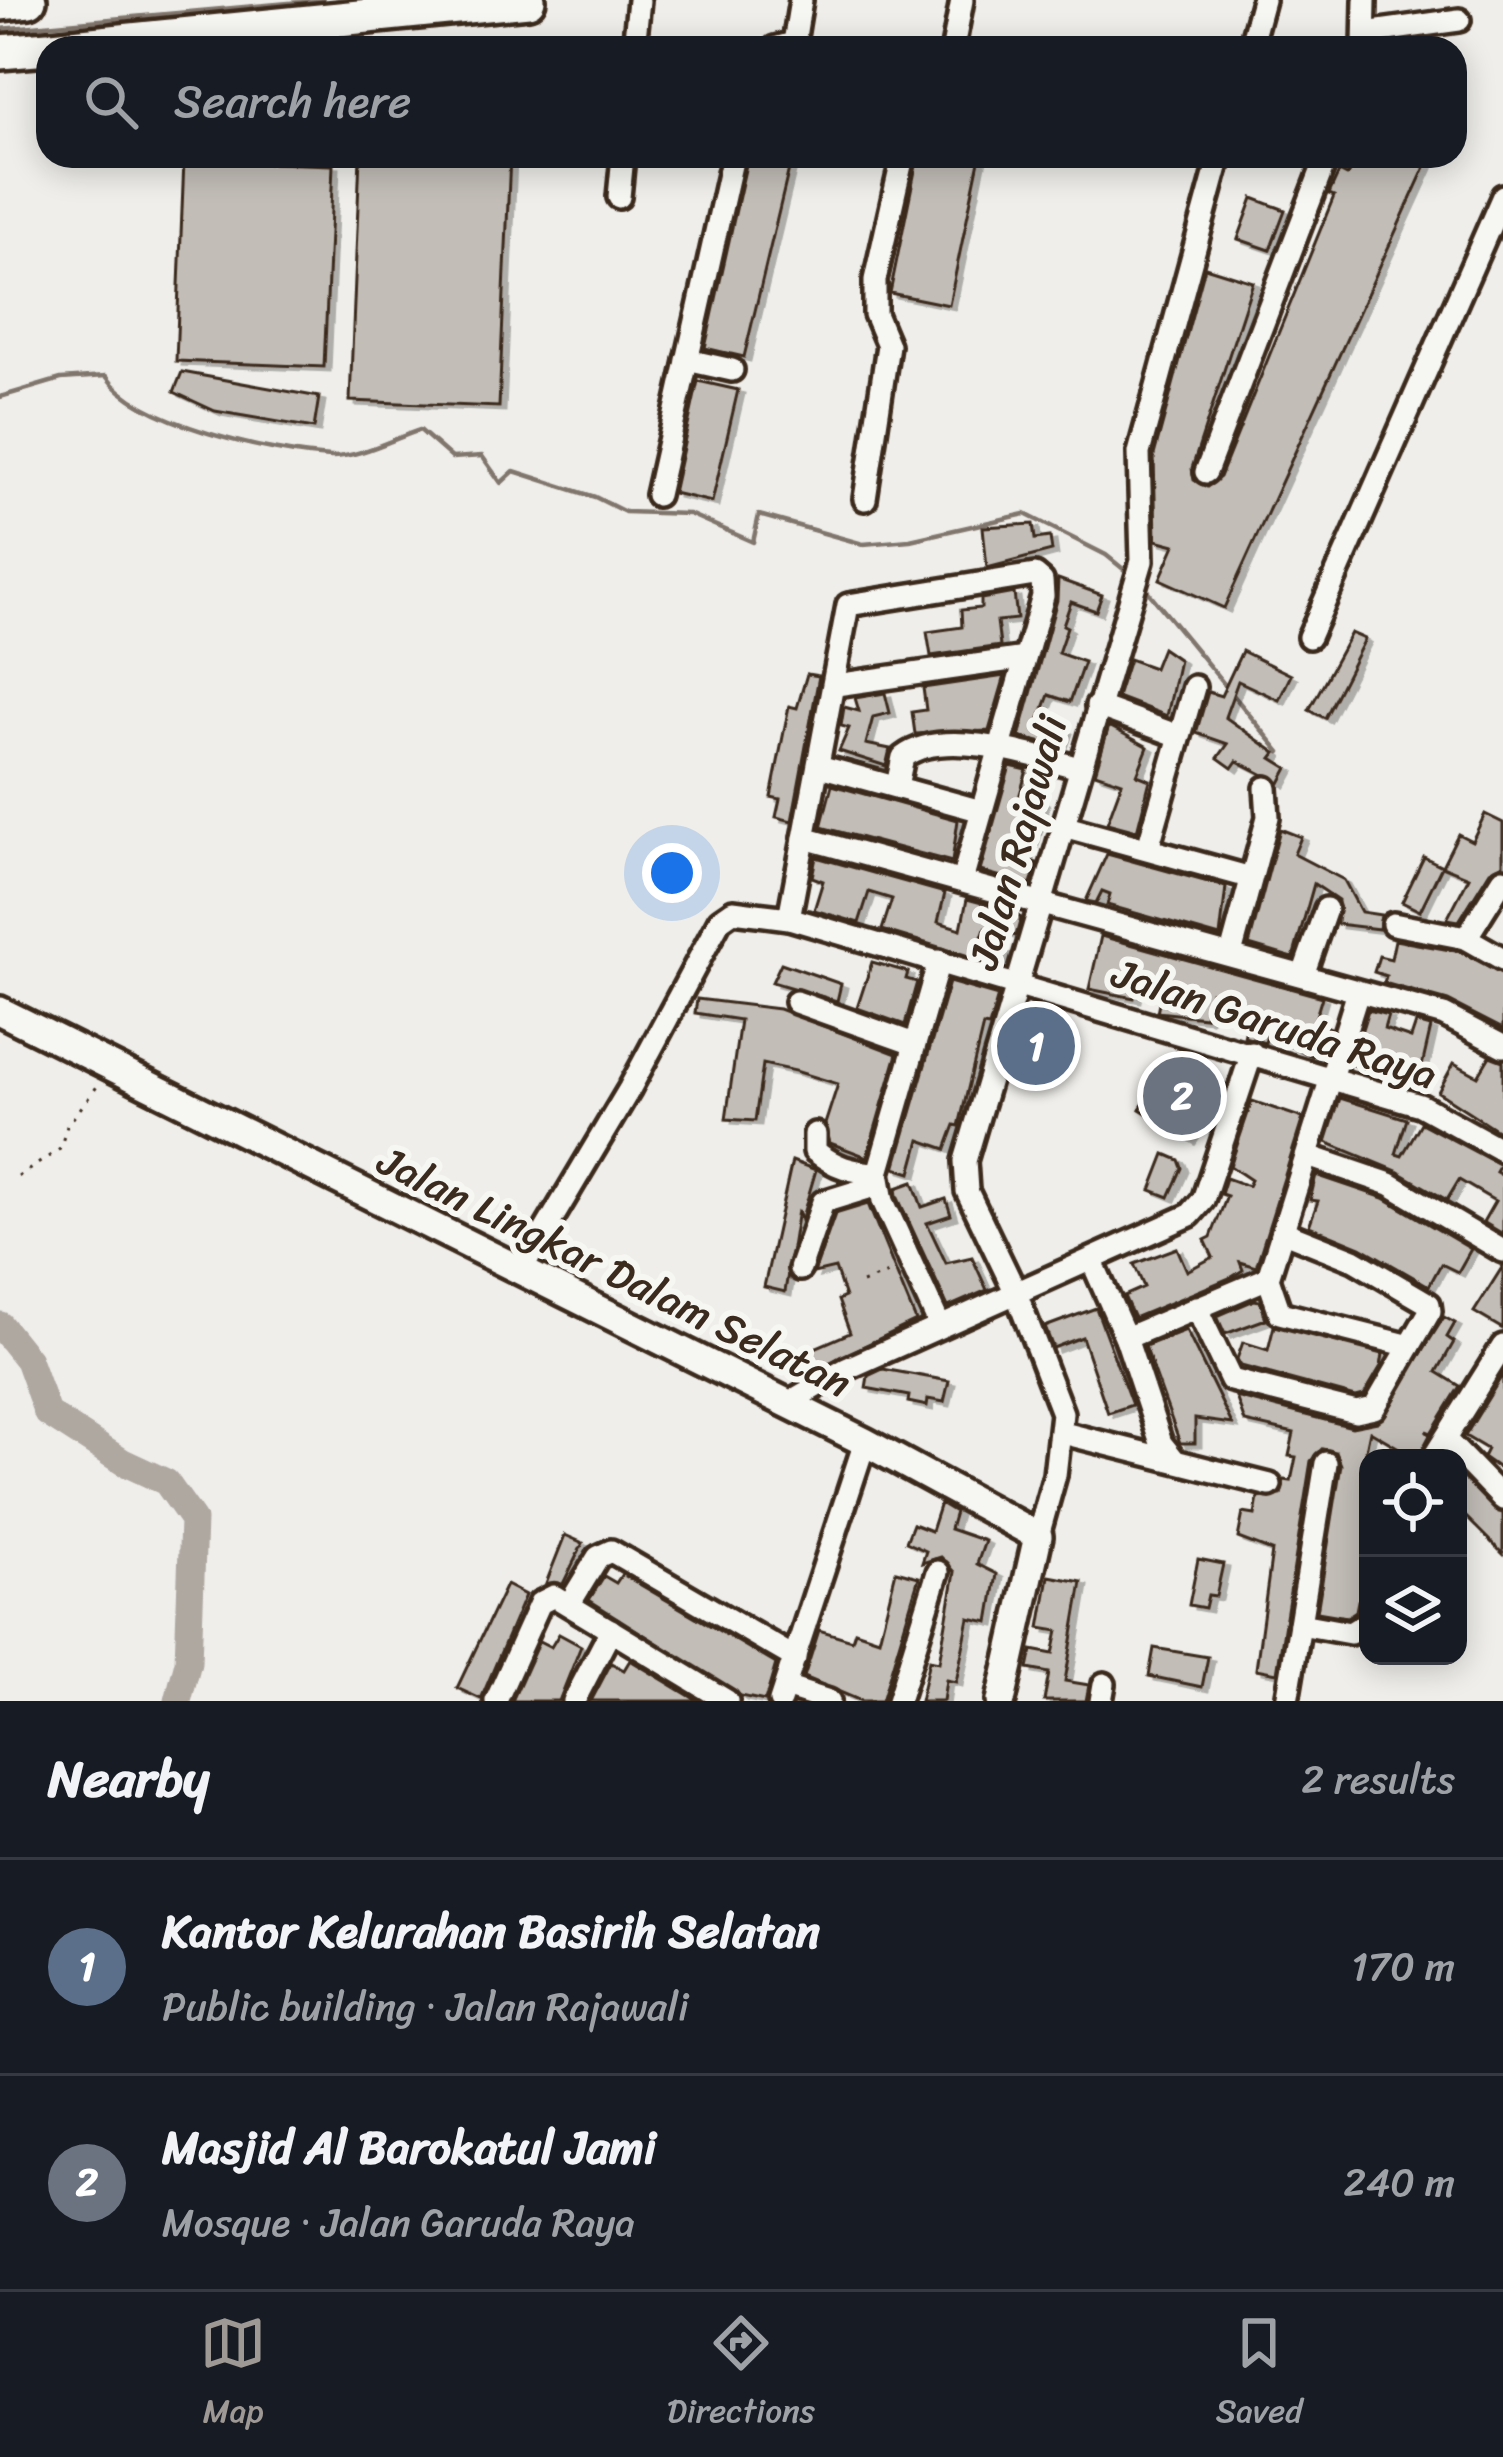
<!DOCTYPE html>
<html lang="en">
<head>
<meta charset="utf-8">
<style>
	:root { --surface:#171b24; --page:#242831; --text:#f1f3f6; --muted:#9ea1a6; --line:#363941; --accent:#9f9995 }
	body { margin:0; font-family:Sriracha,sans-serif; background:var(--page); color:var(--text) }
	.controls { position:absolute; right:36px; bottom:36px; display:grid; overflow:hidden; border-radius:24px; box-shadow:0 6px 30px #0003 }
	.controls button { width:108px; height:108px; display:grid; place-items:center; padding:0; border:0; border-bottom:3px solid var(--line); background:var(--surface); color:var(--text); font:60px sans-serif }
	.you { position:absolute; left:672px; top:873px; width:42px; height:42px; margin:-30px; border:9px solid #fff; border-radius:50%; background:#1a73e8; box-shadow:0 0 0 18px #1a73e833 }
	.badge { display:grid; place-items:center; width:78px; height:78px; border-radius:50%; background:var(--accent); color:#fff; font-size:39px; font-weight:700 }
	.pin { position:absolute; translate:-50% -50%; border:6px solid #fff; box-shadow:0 3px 12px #0006 }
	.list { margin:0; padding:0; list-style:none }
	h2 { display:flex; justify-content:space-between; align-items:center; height:156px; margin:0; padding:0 48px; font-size:51px }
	h2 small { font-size:39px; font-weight:400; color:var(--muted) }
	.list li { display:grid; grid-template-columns:78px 1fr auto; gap:36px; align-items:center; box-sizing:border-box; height:216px; padding:0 48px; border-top:3px solid var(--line) }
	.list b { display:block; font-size:45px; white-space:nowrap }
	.list p { margin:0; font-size:39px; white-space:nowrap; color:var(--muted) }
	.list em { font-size:39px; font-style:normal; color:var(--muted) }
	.icon { flex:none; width:66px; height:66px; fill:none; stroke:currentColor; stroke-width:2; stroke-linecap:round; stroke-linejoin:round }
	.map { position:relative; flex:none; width:1503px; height:1701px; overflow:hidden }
	.search { position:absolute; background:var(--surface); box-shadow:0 6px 30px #0003; left:36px; right:36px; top:36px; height:132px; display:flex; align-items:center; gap:30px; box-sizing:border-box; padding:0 42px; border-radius:36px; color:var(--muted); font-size:45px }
	.sheet { height:588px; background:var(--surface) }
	nav { display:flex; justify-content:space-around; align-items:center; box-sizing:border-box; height:168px; border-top:3px solid var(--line); background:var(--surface); font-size:33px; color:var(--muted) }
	nav a { display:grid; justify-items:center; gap:6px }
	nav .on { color:var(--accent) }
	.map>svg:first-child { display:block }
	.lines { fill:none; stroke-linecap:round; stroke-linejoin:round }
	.stream { stroke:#81766d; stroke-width:4.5 }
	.river { stroke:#afa8a1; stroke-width:27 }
	.building { fill:#c2bdb7; stroke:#3b2a1e; stroke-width:3; filter:url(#shadow) }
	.minor-casing { stroke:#3b2a1e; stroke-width:30 }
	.major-casing { stroke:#3b2a1e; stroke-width:36 }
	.highway-casing { stroke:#3b2a1e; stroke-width:42 }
	.path { stroke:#3b2a1e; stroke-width:3; stroke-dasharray:3 9; stroke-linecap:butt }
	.minor { stroke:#f6f6f2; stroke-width:21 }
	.major { stroke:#f6f6f2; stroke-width:27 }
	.highway { stroke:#f6f6f2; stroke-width:33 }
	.labels { text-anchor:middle; stroke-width:12; stroke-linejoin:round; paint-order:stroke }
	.street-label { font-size:42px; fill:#3b2a1e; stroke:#f6f6f2 }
</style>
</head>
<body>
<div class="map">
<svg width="1503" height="1701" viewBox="0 0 1503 1701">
	<defs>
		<filter id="shadow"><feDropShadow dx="6" dy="4" stdDeviation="0" flood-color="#0004"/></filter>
	</defs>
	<rect width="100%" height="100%" fill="#efeeea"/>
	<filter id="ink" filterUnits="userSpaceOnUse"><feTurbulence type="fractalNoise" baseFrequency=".00833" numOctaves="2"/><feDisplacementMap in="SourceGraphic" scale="24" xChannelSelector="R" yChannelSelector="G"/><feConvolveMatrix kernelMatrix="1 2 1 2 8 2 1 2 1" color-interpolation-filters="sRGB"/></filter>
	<g filter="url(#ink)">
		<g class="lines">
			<g class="stream">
				<polyline points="0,29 322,0"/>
				<path d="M0,397L61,379L106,376C139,424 273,454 331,457C358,458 395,438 420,430L452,458L482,456L501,483L514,471L595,497L625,512L689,514L753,542L759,515L863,544L910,540L1025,514L1106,555L1132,576"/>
				<polyline points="1141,583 1280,752"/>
			</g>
			<polyline class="river" points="0,1325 28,1360 47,1413 123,1462 166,1482 193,1520 188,1662 178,1701"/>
		</g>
		<g class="building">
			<polygon points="360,156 510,156 499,407 350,401"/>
			<polygon points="748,156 792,156 744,357 705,348"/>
			<polygon points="918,156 980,156 949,305 890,293"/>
			<polygon points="1356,156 1430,156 1224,608 1160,579 1175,545 1156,540 1154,455 1205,267 1253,282 1192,468 1194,480 1207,487 1220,477 1334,196 1329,194 1339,172 1347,176"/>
			<polygon points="184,160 333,165 324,367 176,361"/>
			<polygon points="1253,198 1285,210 1270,250 1238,239"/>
			<polygon points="182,372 319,397 314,428 215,411 174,392"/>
			<polygon points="698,381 738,390 712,502 673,493"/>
			<polygon points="1033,524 1035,539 1050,537 1052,551 987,568 983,527"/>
			<polygon points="1058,579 1102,595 1096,611 1071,602 1063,625 1067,627 1058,653 1084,662 1070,702 1049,695 1039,721 1066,730 1060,747 1019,737 1057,600"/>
			<polygon points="1014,593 1017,619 997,621 1000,646 931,656 927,632 962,627 961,610 981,608 981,599"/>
			<polygon points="1351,633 1365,639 1325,718 1309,710"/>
			<polygon points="1162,648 1179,660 1167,716 1117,697 1129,659 1154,668"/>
			<polygon points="1242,651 1291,675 1279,700 1238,681 1225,717 1276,753 1272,758 1288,768 1280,783 1237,761 1232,768 1218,758 1228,744 1196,733 1208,692 1221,696"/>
			<polygon points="807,674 819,676 792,821 776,817 780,799 771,797 789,706 797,708"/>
			<polygon points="1005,676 989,731 915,734 912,712 926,710 923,688"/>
			<polygon points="885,693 890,713 873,717 866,744 890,749 886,766 839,751 849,728 841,726 844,707 859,711 855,698"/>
			<polygon points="1109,726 1148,747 1137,775 1150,780 1137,831 1107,823 1122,782 1095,773"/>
			<polygon points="1010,766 1027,770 1020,794 1043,801 1027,860 1037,863 1031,885 980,871"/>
			<polygon points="832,785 958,820 952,862 821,827"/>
			<polygon points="1485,814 1503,823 1503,864 1490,871 1459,921 1447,919 1469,877 1442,866 1458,834 1472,841"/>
			<polygon points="1280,829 1301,837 1294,854 1344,880 1361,912 1381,915 1379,929 1337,924 1338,900 1314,884 1293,958 1249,945"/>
			<polygon points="1107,854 1226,887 1220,937 1107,905 1110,894 1102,891 1096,903 1086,901"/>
			<polygon points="816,857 945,893 938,922 961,929 967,899 1008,910 1021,918 1016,936 985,928 981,940 1004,950 999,965 882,930 892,899 869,892 859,923 814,910 823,881 812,877"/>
			<polygon points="1424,857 1442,866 1420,911 1402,902"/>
			<polygon points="1101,936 1322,997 1314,1023 1331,1028 1325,1048 1315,1045 1312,1056 1267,1035 1265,1043 1244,1037 1247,1025 1236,1022 1241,1000 1211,992 1205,1017 1157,1012 1164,979 1139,973 1134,998 1089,989"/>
			<polygon points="1395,940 1461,952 1503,974 1503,1029 1448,1001 1384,983 1386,976 1374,972 1379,956 1391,959"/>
			<polygon points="872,962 908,972 906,979 917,982 905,1025 857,1008"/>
			<polygon points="781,963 841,984 837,1001 772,982"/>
			<polygon points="949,982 998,996 989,1027 983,1026 959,1126 955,1125 946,1149 920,1140 911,1173 895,1168"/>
			<polygon points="697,999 779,1009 897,1054 867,1157 830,1143 825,1124 838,1084 795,1071 763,1064 755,1121 726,1119 740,1020 695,1013"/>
			<polygon points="1368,1010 1388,1015 1384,1029 1411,1038 1416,1023 1431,1027 1417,1088 1351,1064"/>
			<polygon points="1032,1023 1061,1037 1048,1080 1020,1072 1024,1060 1012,1056 1021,1025 1030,1028"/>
			<polygon points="1176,1052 1225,1084 1189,1140 1140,1109"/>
			<polygon points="1490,1056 1503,1061 1503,1134 1438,1092 1454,1063 1478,1076"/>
			<polygon points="1340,1098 1407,1119 1396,1154 1402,1156 1421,1123 1500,1165 1496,1172 1503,1176 1503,1234 1483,1222 1495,1201 1459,1180 1447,1200 1397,1171 1326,1142"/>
			<polygon points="1252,1101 1303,1118 1256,1267 1240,1262 1243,1270 1232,1277 1134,1318 1124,1296 1144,1287 1134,1264 1177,1248 1187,1271 1213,1257 1205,1240 1211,1237 1227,1196 1221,1194 1226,1178 1248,1186 1251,1180 1230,1166"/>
			<polygon points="1165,1154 1179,1160 1182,1168 1169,1197 1151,1190"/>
			<polygon points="792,1161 816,1170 801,1221 798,1210 785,1292 764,1287"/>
			<polygon points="1316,1175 1384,1198 1471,1249 1458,1272 1441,1264 1429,1286 1361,1247 1309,1226 1318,1201 1310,1200"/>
			<polygon points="913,1182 922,1207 946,1199 951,1215 927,1223 946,1263 972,1257 987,1290 948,1307 897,1196 896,1188"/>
			<polygon points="868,1204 916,1321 818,1368 810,1350 850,1333 838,1300 845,1297 835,1268 814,1273 835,1214"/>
			<polygon points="1503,1266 1503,1329 1474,1312"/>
			<polygon points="1254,1300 1260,1301 1266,1319 1225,1334 1217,1316"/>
			<polygon points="1096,1308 1132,1405 1108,1413 1082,1337 1053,1348 1045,1327"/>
			<polygon points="1444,1317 1455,1323 1447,1337 1454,1342 1437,1372 1460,1386 1431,1433 1426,1431 1430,1435 1418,1458 1394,1458 1399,1448 1370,1431 1364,1460 1368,1602 1358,1601 1356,1611 1347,1617 1317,1612 1341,1465 1336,1452 1322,1449 1311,1461 1277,1673 1256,1669 1272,1551 1238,1538 1243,1513 1255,1515 1258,1498 1281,1495 1284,1480 1291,1481 1296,1457 1289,1456 1294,1433 1245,1422 1236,1397 1352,1427 1378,1422"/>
			<polygon points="1274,1326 1383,1354 1381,1366 1364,1395 1356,1397 1241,1366 1237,1359 1243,1342 1268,1350"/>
			<polygon points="1186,1330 1232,1424 1195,1419 1195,1443 1180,1443 1145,1346"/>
			<polygon points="883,1369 949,1381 944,1402 928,1399 927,1406 908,1402 909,1396 866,1388 868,1376"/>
			<polygon points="1503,1374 1503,1471 1483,1457 1487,1449 1465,1436"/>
			<polygon points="1458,1474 1503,1514 1503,1554 1458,1509"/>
			<polygon points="940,1503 955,1512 950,1529 985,1541 977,1564 997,1574 989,1622 969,1618 956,1682 946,1680 943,1701 920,1701 929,1660 939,1662 955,1572 941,1557 922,1563 926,1551 906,1542 913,1524 931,1531"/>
			<polygon points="565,1535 583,1543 563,1584 546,1583"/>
			<polygon points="1198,1559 1223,1564 1216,1596 1208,1595 1205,1608 1189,1605"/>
			<polygon points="896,1571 919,1577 882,1701 861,1701 804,1677 819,1630 852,1640 855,1631 879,1639"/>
			<polygon points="622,1574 776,1664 765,1701 741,1696 589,1600 604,1576 616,1583"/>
			<polygon points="1049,1576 1082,1582 1065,1681 1089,1685 1086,1701 1044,1701 1049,1673 1028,1669 1032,1650 1053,1654 1058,1631 1040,1628"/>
			<polygon points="506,1585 525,1595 481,1699 457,1688"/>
			<polygon points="559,1634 581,1646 559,1701 512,1701 539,1641 551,1647"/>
			<polygon points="1154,1648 1208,1657 1202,1687 1149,1676"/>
			<polygon points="630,1660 698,1701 591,1701 611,1663 624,1670"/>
		</g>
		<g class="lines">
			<g class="minor-casing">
				<g id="minor">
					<polyline points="1365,33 1459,20"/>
					<polyline points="634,48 639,0"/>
					<polyline points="775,48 794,43 801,0"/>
					<polyline points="953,48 962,0"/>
					<polyline points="1250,48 1263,0"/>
					<polyline points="1364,48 1365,0"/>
					<polyline points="619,197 623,156"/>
					<polyline points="687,360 732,370"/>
					<polyline points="1206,472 1327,156"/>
					<polyline points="657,495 733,156"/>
					<polyline points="865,499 888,345 875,314 875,280 903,156"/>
					<polyline points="1309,637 1503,196"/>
					<polyline points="836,685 1025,658"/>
					<polyline points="1097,706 1179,736"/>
					<polyline points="819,766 978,810"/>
					<path d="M897,786L903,757C943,726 1035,756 1079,768"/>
					<polyline points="1063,826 1248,877"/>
					<polyline points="804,838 1444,1015 1503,1046"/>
					<polyline points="1148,848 1194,687"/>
					<polyline points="789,918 848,605 1035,575 1042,581 1043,596 962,881"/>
					<polyline points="1393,924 1466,938 1503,959"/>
					<polyline points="1466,938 1503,879"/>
					<polyline points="1231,954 1268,817 1266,788"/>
					<polyline points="939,961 878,1173 883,1201 940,1326"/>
					<polyline points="1303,975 1326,909"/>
					<polyline points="1358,992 1268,1278 1280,1313 1410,1346"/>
					<polyline points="796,1002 914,1044"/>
					<path d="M815,1134V1151C835,1167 852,1172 878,1173"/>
					<polyline points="1308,1156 1390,1184 1503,1251"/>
					<polyline points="1092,1261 1126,1338 1161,1443 1173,1458"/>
					<polyline points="800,1269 823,1202 878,1185"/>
					<polyline points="521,1271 630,1088 720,920 733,911 789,918 1420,1105 1503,1151"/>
					<polyline points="1196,1307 1231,1380 1356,1412 1374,1408 1430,1311 1429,1304 1354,1260 1284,1232"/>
					<polyline points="1126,1338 1268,1278"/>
					<polyline points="786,1404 846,1369 1190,1215 1203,1200 1252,1053"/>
					<polyline points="1063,1433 1270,1485"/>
					<polyline points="1446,1440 1503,1499"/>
					<polyline points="1433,1458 1503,1346"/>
					<polyline points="1038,1536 1055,1475 1062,1413 1016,1293 967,1191 965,1161 1142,561 1139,453 1220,156"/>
					<polyline points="570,1603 598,1557 611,1551 795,1658"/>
					<polyline points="1300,1624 1326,1463"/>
					<polyline points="785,1687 829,1701"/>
					<polyline points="496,1701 540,1603 554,1596 727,1701"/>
					<polyline points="574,1701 611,1630"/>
					<polyline points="780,1701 865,1442"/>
					<polyline points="898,1701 938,1572"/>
					<polyline points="1101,1701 1104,1684"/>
					<polyline points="1287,1701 1300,1624 1350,1633 1368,1622"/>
				</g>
			</g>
			<g class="major-casing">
				<polyline id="major" points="0,1011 865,1442 1038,1536 1001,1701"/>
			</g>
			<g class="highway-casing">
				<g id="highway">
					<polyline points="0,3 29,0"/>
					<polyline points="52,48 528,0"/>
					<polyline points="0,52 48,48"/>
				</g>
			</g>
			<g class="path">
				<polyline points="18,1177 60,1149 67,1126 99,1084"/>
				<polyline points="862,1283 893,1271"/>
			</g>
			<use href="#minor" class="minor"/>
			<use href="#major" class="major"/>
			<use href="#highway" class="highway"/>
		</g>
	</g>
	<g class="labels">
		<g class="street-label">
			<text transform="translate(1017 842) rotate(-74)" y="15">Jalan Rajawali</text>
			<text transform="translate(1275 1023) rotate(18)" y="15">Jalan Garuda Raya</text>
			<text transform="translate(615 1271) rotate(26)" y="15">Jalan Lingkar Dalam Selatan</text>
		</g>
	</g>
</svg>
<div class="controls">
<button><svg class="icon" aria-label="locate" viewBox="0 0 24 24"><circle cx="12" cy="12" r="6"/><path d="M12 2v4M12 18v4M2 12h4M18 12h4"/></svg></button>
<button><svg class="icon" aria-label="layers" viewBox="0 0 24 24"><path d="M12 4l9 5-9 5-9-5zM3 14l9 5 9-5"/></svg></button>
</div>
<div class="you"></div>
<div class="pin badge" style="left:1036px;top:1046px;background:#5c6f8a">1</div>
<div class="pin badge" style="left:1182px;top:1096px;background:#6b7280">2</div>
<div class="search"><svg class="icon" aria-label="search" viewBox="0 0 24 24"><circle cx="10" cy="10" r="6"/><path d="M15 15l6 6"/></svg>Search here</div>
</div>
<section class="sheet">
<h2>Nearby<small>2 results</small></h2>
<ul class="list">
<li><span class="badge" style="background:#5c6f8a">1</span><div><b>Kantor Kelurahan Basirih Selatan</b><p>Public building · Jalan Rajawali</p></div><em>170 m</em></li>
<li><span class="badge" style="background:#6b7280">2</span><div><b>Masjid Al Barokatul Jami</b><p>Mosque · Jalan Garuda Raya</p></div><em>240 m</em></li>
</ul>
</section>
<nav>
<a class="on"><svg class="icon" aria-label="map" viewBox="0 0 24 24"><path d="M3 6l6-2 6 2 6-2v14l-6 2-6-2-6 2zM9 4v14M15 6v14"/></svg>Map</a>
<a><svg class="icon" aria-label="directions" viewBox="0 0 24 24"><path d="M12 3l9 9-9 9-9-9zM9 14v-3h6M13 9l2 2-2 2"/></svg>Directions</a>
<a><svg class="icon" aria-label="saved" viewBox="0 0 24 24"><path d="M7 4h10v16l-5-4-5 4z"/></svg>Saved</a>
</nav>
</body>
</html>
